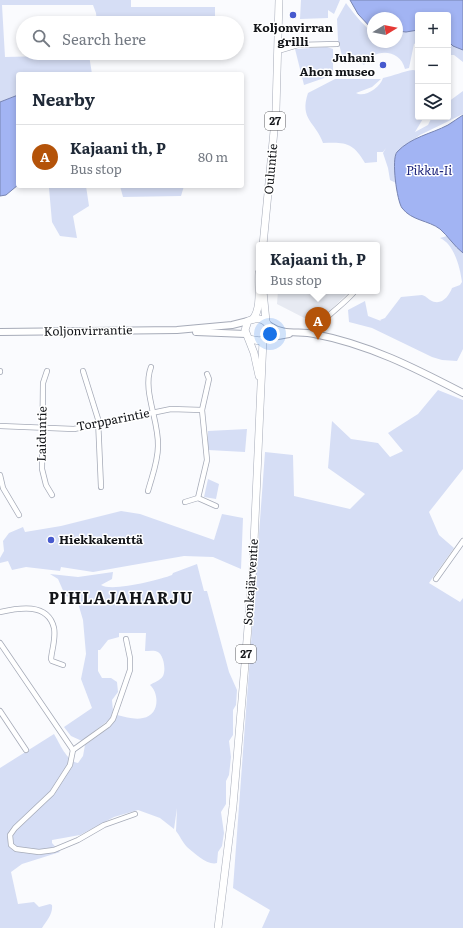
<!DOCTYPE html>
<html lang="en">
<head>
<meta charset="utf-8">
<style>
	:root { --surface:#fff; --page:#f2f2f3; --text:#1f2937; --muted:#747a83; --line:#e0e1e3; --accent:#b45309 }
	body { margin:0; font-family:Literata,serif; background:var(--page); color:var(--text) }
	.controls { position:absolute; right:12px; top:12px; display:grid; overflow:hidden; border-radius:4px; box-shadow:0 2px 6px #0003 }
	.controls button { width:36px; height:36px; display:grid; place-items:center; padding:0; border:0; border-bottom:1px solid var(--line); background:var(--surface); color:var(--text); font:20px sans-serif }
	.compass { position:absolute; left:367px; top:12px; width:36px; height:36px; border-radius:50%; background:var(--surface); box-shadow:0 2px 6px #0003; rotate:80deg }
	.you { position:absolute; left:270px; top:334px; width:14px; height:14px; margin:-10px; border:3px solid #fff; border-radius:50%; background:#1a73e8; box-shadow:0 0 0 6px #1a73e833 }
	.badge { display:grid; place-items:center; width:26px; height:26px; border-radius:50%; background:var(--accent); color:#fff; font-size:13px; font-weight:700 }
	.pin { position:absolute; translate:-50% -33px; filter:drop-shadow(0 1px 2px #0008) }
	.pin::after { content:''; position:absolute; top:21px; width:14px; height:12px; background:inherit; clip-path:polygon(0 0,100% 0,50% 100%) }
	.popup { position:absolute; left:256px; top:242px; width:124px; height:52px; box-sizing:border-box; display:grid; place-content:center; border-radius:4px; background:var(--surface); filter:drop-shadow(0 1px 3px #0005); font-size:13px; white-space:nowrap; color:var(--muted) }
	.popup b { font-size:15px; color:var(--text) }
	.popup::after { content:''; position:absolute; left:50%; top:100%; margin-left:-8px; border:8px solid transparent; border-top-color:var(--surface) }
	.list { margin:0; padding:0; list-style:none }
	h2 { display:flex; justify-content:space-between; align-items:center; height:52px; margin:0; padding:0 16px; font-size:17px }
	h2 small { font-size:13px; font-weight:400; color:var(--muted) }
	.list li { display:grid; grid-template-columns:26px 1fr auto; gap:12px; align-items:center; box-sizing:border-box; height:64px; padding:0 16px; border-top:1px solid var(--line) }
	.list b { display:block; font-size:15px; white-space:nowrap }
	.list p { margin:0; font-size:13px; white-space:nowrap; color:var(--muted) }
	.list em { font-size:13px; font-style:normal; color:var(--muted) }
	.icon { flex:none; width:22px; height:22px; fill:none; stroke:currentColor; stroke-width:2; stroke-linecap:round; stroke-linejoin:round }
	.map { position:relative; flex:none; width:463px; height:928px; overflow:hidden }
	.search { position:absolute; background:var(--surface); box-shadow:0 2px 6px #0003; left:16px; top:16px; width:228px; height:44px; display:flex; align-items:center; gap:10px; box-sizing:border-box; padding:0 14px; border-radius:22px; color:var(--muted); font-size:15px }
	.panel { position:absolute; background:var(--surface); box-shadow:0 2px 6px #0003; left:16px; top:72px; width:228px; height:116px; border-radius:4px }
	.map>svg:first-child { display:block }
	.built { fill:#e7eaf2 }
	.green { fill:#d6def5 }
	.water { fill:#a2b4f3; stroke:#7784b2 }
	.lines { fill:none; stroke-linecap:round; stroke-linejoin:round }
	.minor-casing { stroke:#a6abb8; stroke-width:6 }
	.secondary-casing { stroke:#a6abb8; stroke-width:8 }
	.trunk-casing { stroke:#a6abb8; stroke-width:8 }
	.minor { stroke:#fff; stroke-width:4.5 }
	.secondary { stroke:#fff; stroke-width:6 }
	.trunk { stroke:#fff; stroke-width:7 }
	.poi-dot { fill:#475ace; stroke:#fff; stroke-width:1.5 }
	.labels { text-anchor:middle; stroke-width:3; stroke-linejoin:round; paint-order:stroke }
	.shield { fill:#fff; stroke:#5a5b5e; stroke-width:1 }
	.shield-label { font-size:11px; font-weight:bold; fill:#131519 }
	.poi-label { font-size:12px; font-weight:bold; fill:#131519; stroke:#fff }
	.street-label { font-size:12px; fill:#131519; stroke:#fff }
	.water-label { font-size:13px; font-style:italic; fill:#1d247b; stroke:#fff }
	.district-label { font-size:16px; font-weight:bold; letter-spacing:1px; fill:#131519; stroke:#fff }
</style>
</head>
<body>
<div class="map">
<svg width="463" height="928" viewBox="0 0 463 928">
	<rect width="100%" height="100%" fill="#fafbfe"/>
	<polygon class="built" points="278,291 350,291 316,324 277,304"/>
	<g class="green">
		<polygon points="0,0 131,0 131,7 215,7 215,23 97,23 96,13 93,5 2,5 5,57 89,55 92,74 18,74 18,95 0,102"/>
		<polygon points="301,0 340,0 334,14 328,10 328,18 300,19"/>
		<path d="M346,3C351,10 366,29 373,32V42H397L398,30L406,32L418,30V42L414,44L409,68L405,69C400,48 373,48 364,65L357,60L344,64L338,40L337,19Z"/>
		<polygon points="448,41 453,46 463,50 463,62 454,55 448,55"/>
		<polygon points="327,47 333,49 333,75 304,85 295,49"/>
		<path d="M413,70L418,71V117H424L415,132L428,125L432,117H448V102L463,91V114L420,135L396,153L394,168L396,183L390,180L388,168L383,153L386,148L383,152H377V162L365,163C353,142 345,142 323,143C316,122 299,120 308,93L335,79H381L372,87L356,93C364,98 380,88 383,78C394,76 403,71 413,70Z"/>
		<polygon points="50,186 86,186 89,206 73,216 77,238 60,236 52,222 49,188"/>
		<polygon points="120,186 184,186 181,196 123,197"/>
		<path d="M447,236L463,253V349L457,361L442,360L432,357L372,328L349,322L348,310L365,301L368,316L381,321L380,320L385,318L401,297L422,295C426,296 427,298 430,300C441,307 449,296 452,288L460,285L462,282C460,267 454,244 440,238Z"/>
		<polygon points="438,390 463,400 463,469 429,512 439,535 454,548 429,583 460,602 463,598 463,928 262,928 270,910 233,888 265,452 293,455 294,496 350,509 365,494 328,468 332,421 351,439 378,443 390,457 403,451 388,433 418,414"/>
		<polygon points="247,429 245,452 208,450 208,431"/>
		<polygon points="208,479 219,484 216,499 204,497"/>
		<polygon points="121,511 140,514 214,540 222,514 243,518 241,569 213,557 184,556 93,572 61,567 60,571 26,567 12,570 8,561 0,563 0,558 4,551 3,541 9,533 23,527 25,532 61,526"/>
		<path d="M197,564L204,591H207L229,672L237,690L236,705L233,710V735L229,741L231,757L229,775L226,781V804L221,812L224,833L222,846L218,852L217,863C208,866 194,853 187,847C183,843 180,836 176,831L177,808L174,829L160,818L138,810L114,817L80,835L52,840V843L60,852L22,864L11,872L18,904L34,902L39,907L50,904L52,905C53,914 47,920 42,928H0V768L54,734C59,742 67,762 78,763L83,756L85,745L110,727L117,715C126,717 135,720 143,718C159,716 160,694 150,685C154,682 160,681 163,676C166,670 164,656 158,652C155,650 149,651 145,651L146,633H119V637L108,640L100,650H98V671L102,678H111L117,682L118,692L112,700L113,711L110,719L82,741L71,736L64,727L92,708L81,679L86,654L83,620L78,603L65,595L58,579L50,574L78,577L113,572L112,579L101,585C112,592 159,580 172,575L173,573Z"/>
	</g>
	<g class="water">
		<polygon points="350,0 463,0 463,50 453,46 448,41 448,15 418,15 418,30 406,32 397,31 397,18 373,18 373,30 358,14"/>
		<polygon points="18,95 18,185 6,195 0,196 0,102"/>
		<path d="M463,115V253C454,246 448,236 440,229C428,220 412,221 402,208C397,201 391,159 397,152C411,137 431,134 448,125C453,122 458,118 463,115Z"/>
	</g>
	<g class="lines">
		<g class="minor-casing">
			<g id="minor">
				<polyline points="278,51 298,45 337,44"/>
				<path d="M314,334C322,317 343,306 355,291"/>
				<polyline points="47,371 43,383 42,469 46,485 52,495"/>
				<polyline points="83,371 98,419 101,487"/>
				<polyline points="0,372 0,371"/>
				<polyline points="0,426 74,429 171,409 202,410"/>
				<polyline points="0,475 3,488 19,515"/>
				<path d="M148,491C152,476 158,462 158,446C159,420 142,391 151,367"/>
				<polyline points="198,498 207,460 202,410 209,379 207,374"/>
				<polyline points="185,502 198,498 216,506"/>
				<polyline points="436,579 463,541"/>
				<path d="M0,612C18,608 48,602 54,628C56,638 52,649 51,659L52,661L63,665"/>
				<polyline points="0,643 73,750"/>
				<polyline points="0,711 26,750"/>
				<polyline points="73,750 70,765 52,793 15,828 10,835 11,845 16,849 39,852 54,850 78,840 104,825 135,814"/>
				<polyline points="73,750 108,725 113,719 130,670 130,658 126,639"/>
			</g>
		</g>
		<g class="secondary-casing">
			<g id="secondary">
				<path d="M270,326C282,335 300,331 314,334C368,344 415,368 463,393"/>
				<polyline points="0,332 177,330 232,325 248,321"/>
				<polyline points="196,332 246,334"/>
				<polyline points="267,338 289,334"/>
			</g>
		</g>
		<g class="trunk-casing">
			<g id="trunk">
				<polyline points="263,245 276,110 279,0"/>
				<polyline points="263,291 266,321"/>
				<path d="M253,319C262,307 258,287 259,273"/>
				<path d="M249,339L260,341L267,338C274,323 262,315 248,321L245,330L254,353L259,376"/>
				<polyline points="218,928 233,806 246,652 253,565 263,340"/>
			</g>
		</g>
		<use href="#minor" class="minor"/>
		<use href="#secondary" class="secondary"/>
		<use href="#trunk" class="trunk"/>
	</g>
	<g class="poi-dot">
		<circle cx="293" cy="15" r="4"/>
		<circle cx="383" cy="65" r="4"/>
		<circle cx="51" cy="540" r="4"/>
	</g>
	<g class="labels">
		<g class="shield">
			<rect x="265" y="112" width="20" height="18" rx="3"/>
			<rect x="236" y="645" width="20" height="18" rx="3"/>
		</g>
		<g class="shield-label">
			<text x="275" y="125">27</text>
			<text x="246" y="658">27</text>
		</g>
		<g class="poi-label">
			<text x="293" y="32">Koljonvirran<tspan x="293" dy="14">grilli</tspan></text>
			<text x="375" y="62" text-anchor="end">Juhani<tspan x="375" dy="14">Ahon museo</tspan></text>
			<text x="59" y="544" text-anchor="start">Hiekkakenttä</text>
		</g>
		<g class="street-label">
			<text transform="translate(271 169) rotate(-85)" y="4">Ouluntie</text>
			<text transform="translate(88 331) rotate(-1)" y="4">Koljonvirrantie</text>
			<text transform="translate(113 420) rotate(-11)" y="4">Torpparintie</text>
			<text transform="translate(42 434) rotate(-89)" y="4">Laiduntie</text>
			<text transform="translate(251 582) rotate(-86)" y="4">Sonkajärventie</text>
		</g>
		<g class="water-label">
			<text x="429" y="175">Pikku-Ii</text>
		</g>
		<g class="district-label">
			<text x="121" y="604">PIHLAJAHARJU</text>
		</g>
	</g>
</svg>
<div class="controls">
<button>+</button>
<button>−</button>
<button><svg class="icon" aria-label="layers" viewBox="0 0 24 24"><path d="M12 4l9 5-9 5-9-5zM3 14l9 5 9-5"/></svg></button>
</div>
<svg class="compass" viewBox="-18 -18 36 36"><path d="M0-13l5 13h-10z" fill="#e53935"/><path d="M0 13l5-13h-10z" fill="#747a83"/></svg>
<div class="you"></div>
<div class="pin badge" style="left:318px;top:340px">A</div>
<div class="popup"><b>Kajaani th, P</b>Bus stop</div>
<div class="search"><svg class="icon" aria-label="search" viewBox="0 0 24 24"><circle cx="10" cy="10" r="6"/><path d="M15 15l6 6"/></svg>Search here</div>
<section class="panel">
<h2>Nearby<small></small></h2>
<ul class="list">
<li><span class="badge">A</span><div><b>Kajaani th, P</b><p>Bus stop</p></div><em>80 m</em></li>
</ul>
</section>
</div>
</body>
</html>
